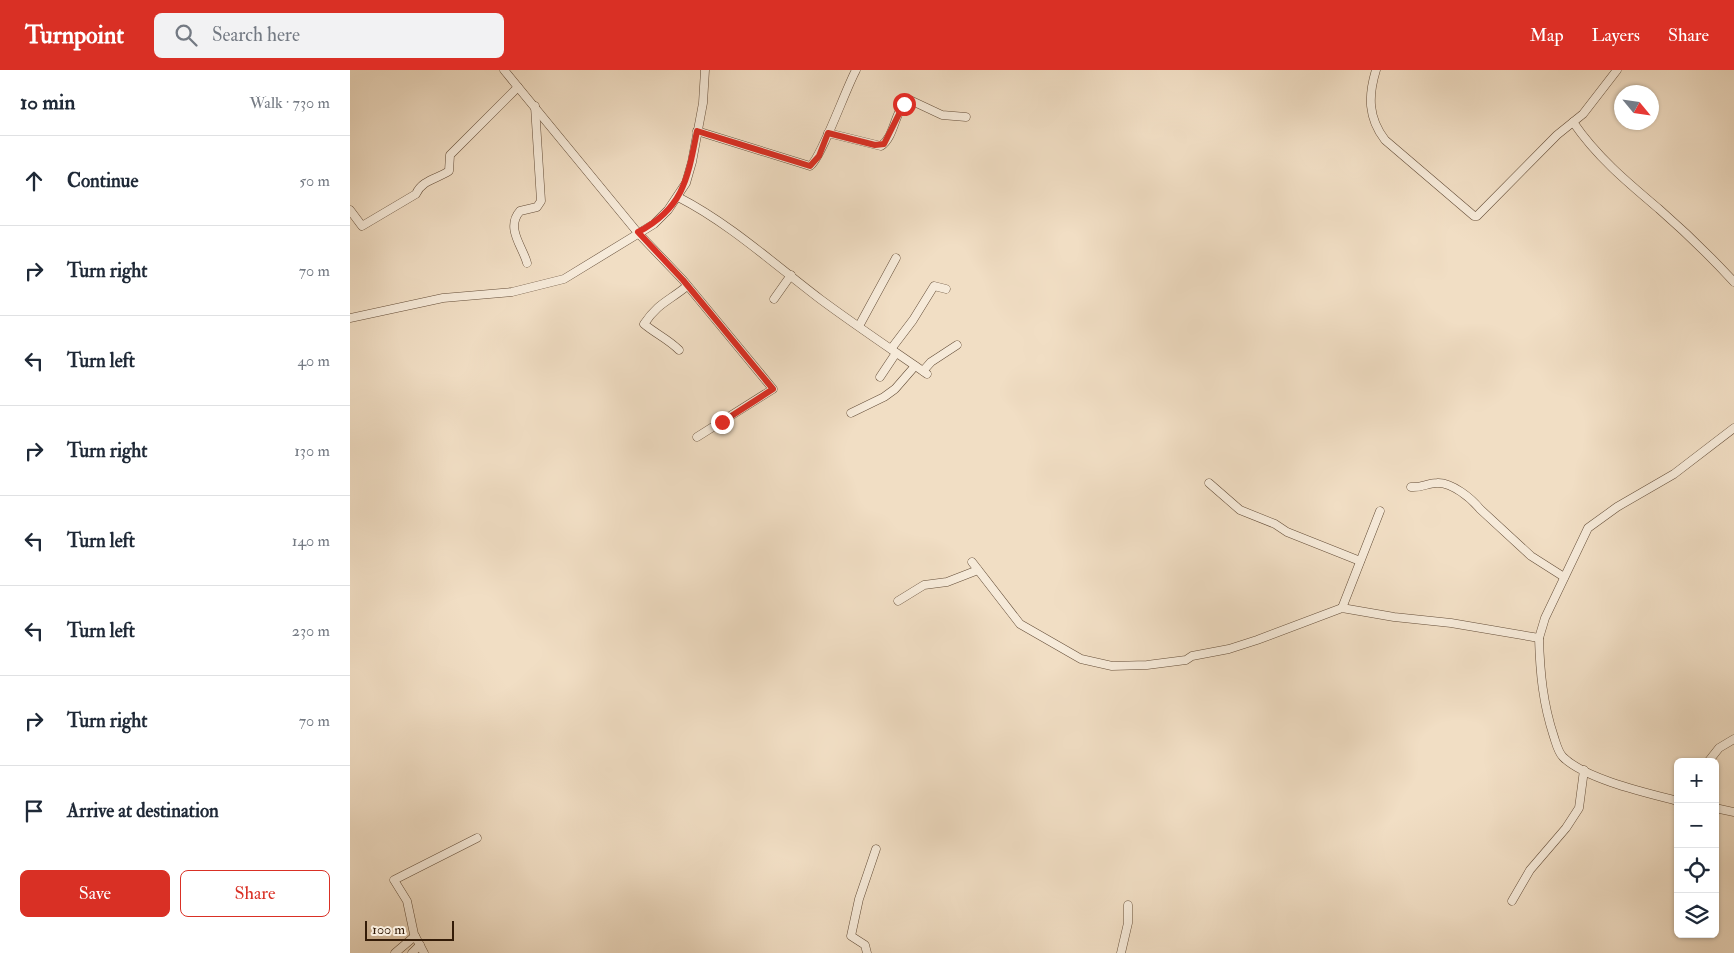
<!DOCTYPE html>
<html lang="en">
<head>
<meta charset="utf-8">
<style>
	:root { --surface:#fff; --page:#f2f2f3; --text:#1f2937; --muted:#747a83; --line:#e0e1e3; --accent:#d93025 }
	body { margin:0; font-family:"IM FELL Double Pica",serif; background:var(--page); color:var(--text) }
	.controls { position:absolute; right:15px; bottom:15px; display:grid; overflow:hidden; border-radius:8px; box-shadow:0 1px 4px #0004 }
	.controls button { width:45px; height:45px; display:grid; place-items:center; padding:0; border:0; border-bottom:1px solid var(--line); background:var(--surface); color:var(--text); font:25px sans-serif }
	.compass { position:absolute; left:1264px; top:15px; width:45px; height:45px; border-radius:50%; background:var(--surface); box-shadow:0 1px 4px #0004; rotate:119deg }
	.scale { position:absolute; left:15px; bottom:12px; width:89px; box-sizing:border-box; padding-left:5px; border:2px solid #341c08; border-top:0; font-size:14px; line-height:18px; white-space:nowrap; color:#341c08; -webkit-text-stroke:4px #f6ead9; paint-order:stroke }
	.stop { position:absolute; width:15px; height:15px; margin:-11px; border:4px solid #d93025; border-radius:50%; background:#fff }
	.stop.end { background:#d93025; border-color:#fff; box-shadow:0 1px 5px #0008 }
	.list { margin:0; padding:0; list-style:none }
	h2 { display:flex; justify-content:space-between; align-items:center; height:65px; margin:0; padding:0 20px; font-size:21px }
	h2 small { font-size:16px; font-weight:400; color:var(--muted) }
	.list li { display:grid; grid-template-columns:32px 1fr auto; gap:15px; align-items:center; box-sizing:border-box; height:90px; padding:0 20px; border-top:1px solid var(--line) }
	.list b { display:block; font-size:19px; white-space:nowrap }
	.list em { font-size:16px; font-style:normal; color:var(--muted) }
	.actions { display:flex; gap:10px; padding:15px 20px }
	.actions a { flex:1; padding:11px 0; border:1px solid var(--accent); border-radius:8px; text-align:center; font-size:18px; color:var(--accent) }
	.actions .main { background:var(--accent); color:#fff }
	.icon { flex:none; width:28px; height:28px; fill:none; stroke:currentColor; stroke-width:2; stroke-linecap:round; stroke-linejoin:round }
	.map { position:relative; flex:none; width:1384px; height:883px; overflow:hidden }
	header { display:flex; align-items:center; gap:30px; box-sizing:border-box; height:70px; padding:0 25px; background:var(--accent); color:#fff }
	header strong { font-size:24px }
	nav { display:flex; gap:28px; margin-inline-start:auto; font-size:18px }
	.search { width:350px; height:45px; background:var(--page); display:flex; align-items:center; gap:12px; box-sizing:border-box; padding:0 18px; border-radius:8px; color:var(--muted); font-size:19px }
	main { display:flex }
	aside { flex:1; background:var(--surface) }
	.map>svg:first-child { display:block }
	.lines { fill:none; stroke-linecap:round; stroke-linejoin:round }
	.minor-casing { stroke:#634c37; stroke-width:9 }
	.minor { stroke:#f6ead9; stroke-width:8 }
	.route { stroke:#d93025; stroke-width:6 }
</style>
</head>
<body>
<header>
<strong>Turnpoint</strong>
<div class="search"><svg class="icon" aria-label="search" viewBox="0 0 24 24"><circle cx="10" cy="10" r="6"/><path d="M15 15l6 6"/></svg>Search here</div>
<nav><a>Map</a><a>Layers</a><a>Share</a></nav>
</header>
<main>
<aside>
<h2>10 min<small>Walk · 730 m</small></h2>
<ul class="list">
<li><svg class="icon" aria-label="ahead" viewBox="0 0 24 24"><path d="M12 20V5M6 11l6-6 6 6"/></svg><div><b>Continue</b></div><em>50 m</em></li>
<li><svg class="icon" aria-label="right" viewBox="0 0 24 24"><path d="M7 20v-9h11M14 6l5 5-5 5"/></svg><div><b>Turn right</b></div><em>70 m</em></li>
<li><svg class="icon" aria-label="left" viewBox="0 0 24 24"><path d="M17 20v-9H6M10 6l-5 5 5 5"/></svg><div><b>Turn left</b></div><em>40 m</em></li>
<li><svg class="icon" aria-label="right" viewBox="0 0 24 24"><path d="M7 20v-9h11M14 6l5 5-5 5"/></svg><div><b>Turn right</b></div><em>130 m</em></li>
<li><svg class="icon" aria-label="left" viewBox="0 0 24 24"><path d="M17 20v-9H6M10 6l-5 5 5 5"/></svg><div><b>Turn left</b></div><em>140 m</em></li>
<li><svg class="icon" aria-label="left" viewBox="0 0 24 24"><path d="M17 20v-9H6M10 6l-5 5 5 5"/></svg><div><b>Turn left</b></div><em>230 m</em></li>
<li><svg class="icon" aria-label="right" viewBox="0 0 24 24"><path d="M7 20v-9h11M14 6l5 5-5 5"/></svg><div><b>Turn right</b></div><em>70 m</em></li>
<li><svg class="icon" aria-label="arrive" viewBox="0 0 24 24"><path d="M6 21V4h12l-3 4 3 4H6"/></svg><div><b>Arrive at destination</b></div></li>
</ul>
<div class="actions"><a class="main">Save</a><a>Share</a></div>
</aside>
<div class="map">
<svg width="1384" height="883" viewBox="0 0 1384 883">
	<rect width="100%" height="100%" fill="#f1dec4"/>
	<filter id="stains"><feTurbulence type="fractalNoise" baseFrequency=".004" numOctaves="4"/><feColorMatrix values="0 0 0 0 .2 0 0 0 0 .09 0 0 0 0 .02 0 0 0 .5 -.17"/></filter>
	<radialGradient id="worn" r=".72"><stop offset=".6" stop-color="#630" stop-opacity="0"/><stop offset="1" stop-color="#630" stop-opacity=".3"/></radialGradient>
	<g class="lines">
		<g class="minor-casing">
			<g id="minor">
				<polyline points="154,0 288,163 333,210 423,319 347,367"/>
				<path d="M1026,0C1018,26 1018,48 1035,70L1124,146H1127L1207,65L1233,44L1267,0"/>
				<path d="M1223,52C1247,87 1277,112 1309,139C1333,160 1362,188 1384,212"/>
				<path d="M347,61L460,96C471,89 496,18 506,0"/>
				<path d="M478,63L531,76C546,66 544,37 560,30L592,45L616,47"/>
				<path d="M328,127C379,153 424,194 470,229C505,255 541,279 577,304"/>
				<path d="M0,140L12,156L66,124C72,110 87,109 99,101L100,85L168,17"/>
				<path d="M177,193C173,177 155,158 170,141L187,137L191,131L185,36"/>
				<polyline points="424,229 441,205"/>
				<polyline points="0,248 93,228 162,222 214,209 304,154 318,140 336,113 342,92 353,33 355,0"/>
				<polyline points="509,256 546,188"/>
				<polyline points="541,279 563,250 584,216 596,219"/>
				<path d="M329,280C318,269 306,264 294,254C308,233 319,231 337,216"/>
				<polyline points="573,301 581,292 607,275"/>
				<polyline points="530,307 546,283"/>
				<polyline points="501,343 534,327 545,319 565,296"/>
				<polyline points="859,413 890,440 925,454 937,462 1010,491"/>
				<path d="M1061,417C1071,418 1078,413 1087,413C1102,412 1122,429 1130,439L1181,486L1214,507"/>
				<polyline points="622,492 670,554 731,589 762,596 797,595 836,590 842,586 879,579 907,570 992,538 1044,547 1101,553 1189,568 1195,548 1238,458 1267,437 1324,404 1384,358"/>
				<polyline points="548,531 574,515 597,512 628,500"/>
				<polyline points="992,538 1030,441"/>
				<path d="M1189,568C1190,603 1193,634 1204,667C1206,673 1208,682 1213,687C1235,709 1297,723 1328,731"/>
				<polyline points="1358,692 1369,678 1384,669"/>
				<polyline points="1365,738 1384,742"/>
				<polyline points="1162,831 1180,800 1216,758 1229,738 1234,700"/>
				<polyline points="45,883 65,866"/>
				<polyline points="62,883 70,875"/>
				<polyline points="74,883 64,864 57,831 44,810 127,768"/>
				<polyline points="517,883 515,875 501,866 509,829 526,779"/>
				<polyline points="771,883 778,853 778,835"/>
			</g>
		</g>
		<use href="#minor" class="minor"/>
	</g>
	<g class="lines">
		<path class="route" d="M372,352L423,319L333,210L288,162C334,138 338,107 347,61L460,96L469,86L478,63L525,75L534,74L554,34"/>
	</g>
	<rect width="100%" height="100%" filter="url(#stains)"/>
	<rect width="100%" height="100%" fill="url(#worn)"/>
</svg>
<div class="controls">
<button>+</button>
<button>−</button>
<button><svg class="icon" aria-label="locate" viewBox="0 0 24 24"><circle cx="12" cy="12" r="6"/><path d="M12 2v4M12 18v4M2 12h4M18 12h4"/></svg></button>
<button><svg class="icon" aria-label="layers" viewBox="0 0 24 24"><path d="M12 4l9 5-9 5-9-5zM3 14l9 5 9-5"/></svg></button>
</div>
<svg class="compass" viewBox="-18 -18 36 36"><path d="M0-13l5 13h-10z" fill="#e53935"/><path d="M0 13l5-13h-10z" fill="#747a83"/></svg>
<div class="scale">100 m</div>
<div class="stop" style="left:554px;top:34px"></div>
<div class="stop end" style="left:372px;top:352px"></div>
</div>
</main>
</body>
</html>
